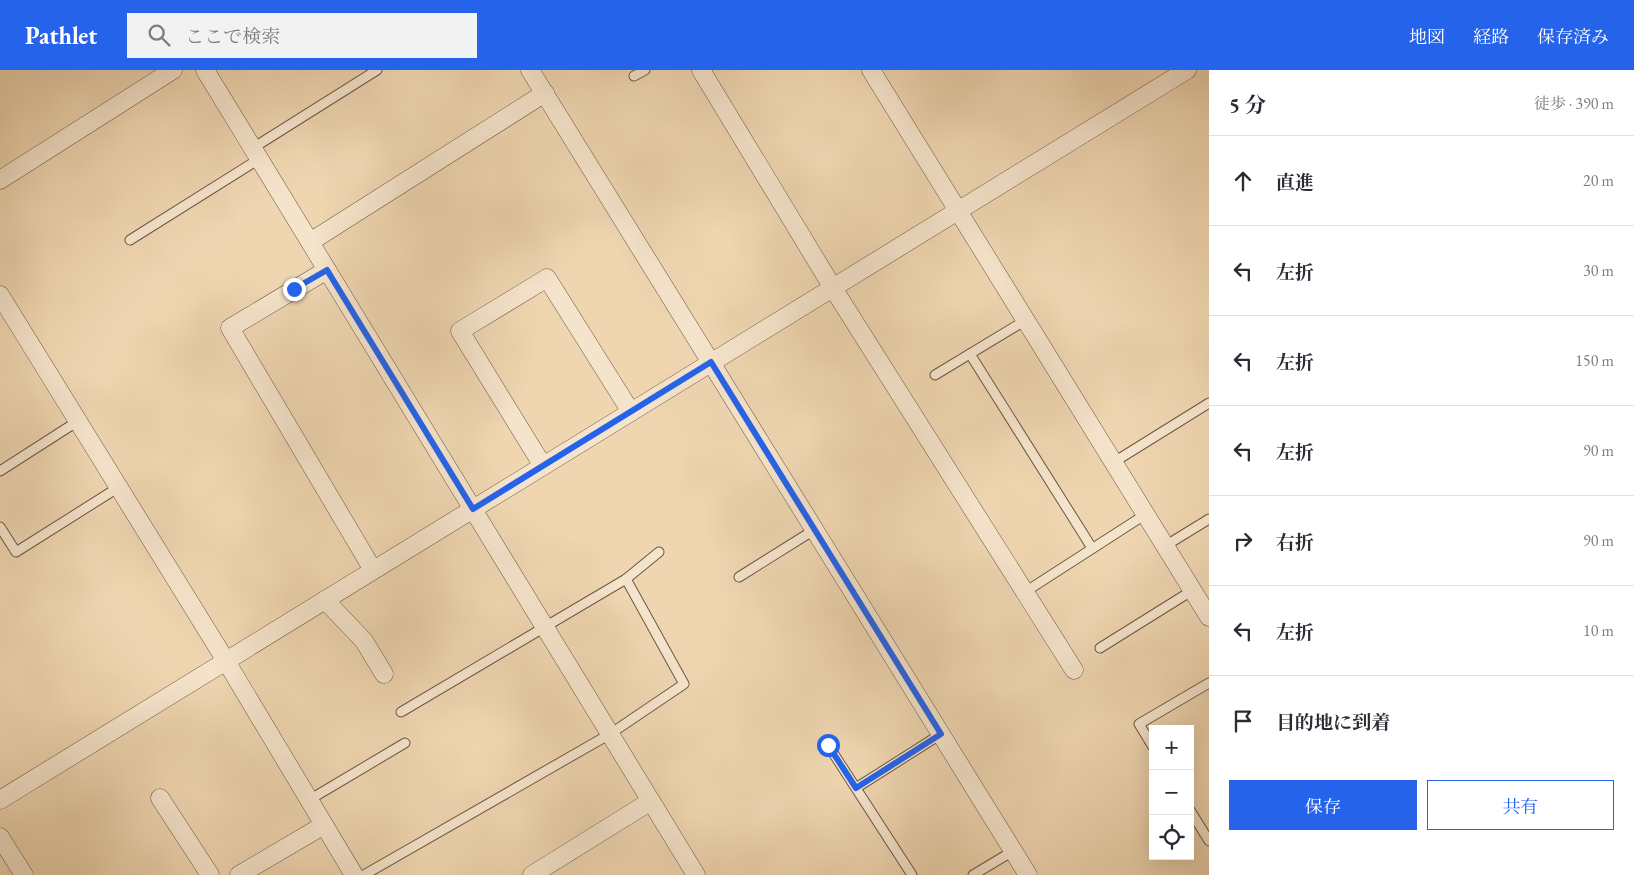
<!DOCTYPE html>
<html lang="ja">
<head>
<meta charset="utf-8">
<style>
	:root { --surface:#fff; --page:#f2f2f3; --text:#2b2b33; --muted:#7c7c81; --line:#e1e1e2; --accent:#2563eb }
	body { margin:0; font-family:"EB Garamond","Noto Serif JP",serif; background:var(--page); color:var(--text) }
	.controls { position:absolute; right:15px; bottom:15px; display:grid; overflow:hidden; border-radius:0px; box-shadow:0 5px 20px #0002 }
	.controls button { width:45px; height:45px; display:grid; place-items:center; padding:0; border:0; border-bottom:1px solid var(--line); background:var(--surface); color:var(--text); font:25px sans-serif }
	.stop { position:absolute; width:15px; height:15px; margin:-11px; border:4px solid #2563eb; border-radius:50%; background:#fff }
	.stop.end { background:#2563eb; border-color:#fff; box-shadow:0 1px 5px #0008 }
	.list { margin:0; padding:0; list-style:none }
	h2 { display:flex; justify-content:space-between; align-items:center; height:65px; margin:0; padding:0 20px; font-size:21px }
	h2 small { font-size:16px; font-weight:400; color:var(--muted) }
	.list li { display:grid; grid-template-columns:32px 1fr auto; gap:15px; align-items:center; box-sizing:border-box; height:90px; padding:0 20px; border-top:1px solid var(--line) }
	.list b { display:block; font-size:19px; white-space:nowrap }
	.list em { font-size:16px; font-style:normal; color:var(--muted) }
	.actions { display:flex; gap:10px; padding:15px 20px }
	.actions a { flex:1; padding:11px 0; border:1px solid var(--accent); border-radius:0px; text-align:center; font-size:18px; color:var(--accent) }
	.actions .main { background:var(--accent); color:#fff }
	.icon { flex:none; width:28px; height:28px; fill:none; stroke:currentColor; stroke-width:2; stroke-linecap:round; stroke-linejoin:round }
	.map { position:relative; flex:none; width:1209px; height:805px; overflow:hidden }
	header { display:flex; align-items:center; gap:30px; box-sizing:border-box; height:70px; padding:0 25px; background:var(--accent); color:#fff }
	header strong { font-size:24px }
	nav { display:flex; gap:28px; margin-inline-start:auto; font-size:18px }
	.search { width:350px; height:45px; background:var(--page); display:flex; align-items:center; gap:12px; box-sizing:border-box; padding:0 18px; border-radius:0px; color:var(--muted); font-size:19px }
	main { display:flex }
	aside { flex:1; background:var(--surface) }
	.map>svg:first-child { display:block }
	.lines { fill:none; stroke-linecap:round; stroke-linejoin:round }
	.lane-casing { stroke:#6b5844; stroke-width:11 }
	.street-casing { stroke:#6b5844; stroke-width:19 }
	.lane { stroke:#f5e4cc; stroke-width:9 }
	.street { stroke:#f5e4cc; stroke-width:18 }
	.route { stroke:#2563eb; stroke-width:6 }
</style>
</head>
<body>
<header>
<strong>Pathlet</strong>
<div class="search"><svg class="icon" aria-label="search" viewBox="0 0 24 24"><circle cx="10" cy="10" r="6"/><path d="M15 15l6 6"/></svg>ここで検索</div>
<nav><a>地図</a><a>経路</a><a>保存済み</a></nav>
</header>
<main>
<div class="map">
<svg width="1209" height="805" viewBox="0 0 1209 805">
	<rect width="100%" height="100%" fill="#efd6b1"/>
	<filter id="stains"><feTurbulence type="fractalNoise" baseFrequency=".004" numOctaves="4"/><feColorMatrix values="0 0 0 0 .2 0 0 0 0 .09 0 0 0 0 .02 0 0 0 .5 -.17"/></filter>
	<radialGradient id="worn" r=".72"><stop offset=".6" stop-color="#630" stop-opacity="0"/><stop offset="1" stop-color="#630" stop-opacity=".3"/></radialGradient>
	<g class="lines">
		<g class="lane-casing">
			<g id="lane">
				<polyline points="634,6 645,0"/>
				<polyline points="253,78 377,0"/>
				<polyline points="130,170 259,89"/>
				<polyline points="970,284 1092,478"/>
				<polyline points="935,305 1026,250"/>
				<polyline points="1114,392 1209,333"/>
				<polyline points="0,401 78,351"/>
				<polyline points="0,457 16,482 119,417"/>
				<polyline points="1165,476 1209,449"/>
				<polyline points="739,507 814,460"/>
				<polyline points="1025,522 1146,444"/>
				<polyline points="1100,578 1193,520"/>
				<polyline points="401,642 626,509 659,482"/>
				<polyline points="828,675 912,805"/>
				<polyline points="1153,677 1139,654 1209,613"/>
				<polyline points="856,718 941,664"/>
				<polyline points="309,730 405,673"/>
				<polyline points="1190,740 1209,771"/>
				<polyline points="364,805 610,664 684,614 626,509"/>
				<polyline points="973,805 1013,781"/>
			</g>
		</g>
		<g class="street-casing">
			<g id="street">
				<polyline points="205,0 696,805"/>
				<polyline points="530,0 1028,805"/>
				<polyline points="701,0 833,218 1074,600"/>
				<polyline points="871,0 1209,547"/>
				<polyline points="0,110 173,0"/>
				<polyline points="310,172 545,23"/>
				<polyline points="327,200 230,258 373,500"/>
				<polyline points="0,225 226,591 354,805"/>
				<polyline points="543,396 460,261 547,208 631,342"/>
				<polyline points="325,530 364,571 384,604"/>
				<polyline points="160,728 210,805"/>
				<polyline points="0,730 1187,0"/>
				<polyline points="0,767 24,805"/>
				<polyline points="239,805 324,755"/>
				<polyline points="532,805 651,731"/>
			</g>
		</g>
		<use href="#lane" class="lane"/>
		<use href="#street" class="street"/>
	</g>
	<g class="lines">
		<polyline class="route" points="294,219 327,200 473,439 711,292 941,664 856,718 828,675"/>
	</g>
	<rect width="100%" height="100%" filter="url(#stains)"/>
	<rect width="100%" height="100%" fill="url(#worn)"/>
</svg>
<div class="controls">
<button>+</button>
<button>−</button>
<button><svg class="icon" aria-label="locate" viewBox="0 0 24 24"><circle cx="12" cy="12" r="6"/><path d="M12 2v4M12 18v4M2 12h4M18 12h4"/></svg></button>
</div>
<div class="stop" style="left:828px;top:675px"></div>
<div class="stop end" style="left:294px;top:219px"></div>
</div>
<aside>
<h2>5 分<small>徒歩 · 390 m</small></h2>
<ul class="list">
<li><svg class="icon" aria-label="ahead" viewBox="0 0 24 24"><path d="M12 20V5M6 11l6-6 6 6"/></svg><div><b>直進</b></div><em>20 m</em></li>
<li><svg class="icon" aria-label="left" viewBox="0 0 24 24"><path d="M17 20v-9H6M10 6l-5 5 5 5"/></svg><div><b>左折</b></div><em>30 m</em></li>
<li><svg class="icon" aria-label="left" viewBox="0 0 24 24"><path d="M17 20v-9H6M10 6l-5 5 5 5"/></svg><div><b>左折</b></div><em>150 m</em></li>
<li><svg class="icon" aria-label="left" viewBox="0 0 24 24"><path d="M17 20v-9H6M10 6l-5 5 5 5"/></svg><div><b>左折</b></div><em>90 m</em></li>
<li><svg class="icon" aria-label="right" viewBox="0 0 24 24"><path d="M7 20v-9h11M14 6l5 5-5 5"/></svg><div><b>右折</b></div><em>90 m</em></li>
<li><svg class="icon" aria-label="left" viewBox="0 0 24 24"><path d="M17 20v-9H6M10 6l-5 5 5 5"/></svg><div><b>左折</b></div><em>10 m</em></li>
<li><svg class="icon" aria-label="arrive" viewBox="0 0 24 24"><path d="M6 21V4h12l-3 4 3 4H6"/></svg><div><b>目的地に到着</b></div></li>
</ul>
<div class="actions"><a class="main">保存</a><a>共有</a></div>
</aside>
</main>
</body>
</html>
